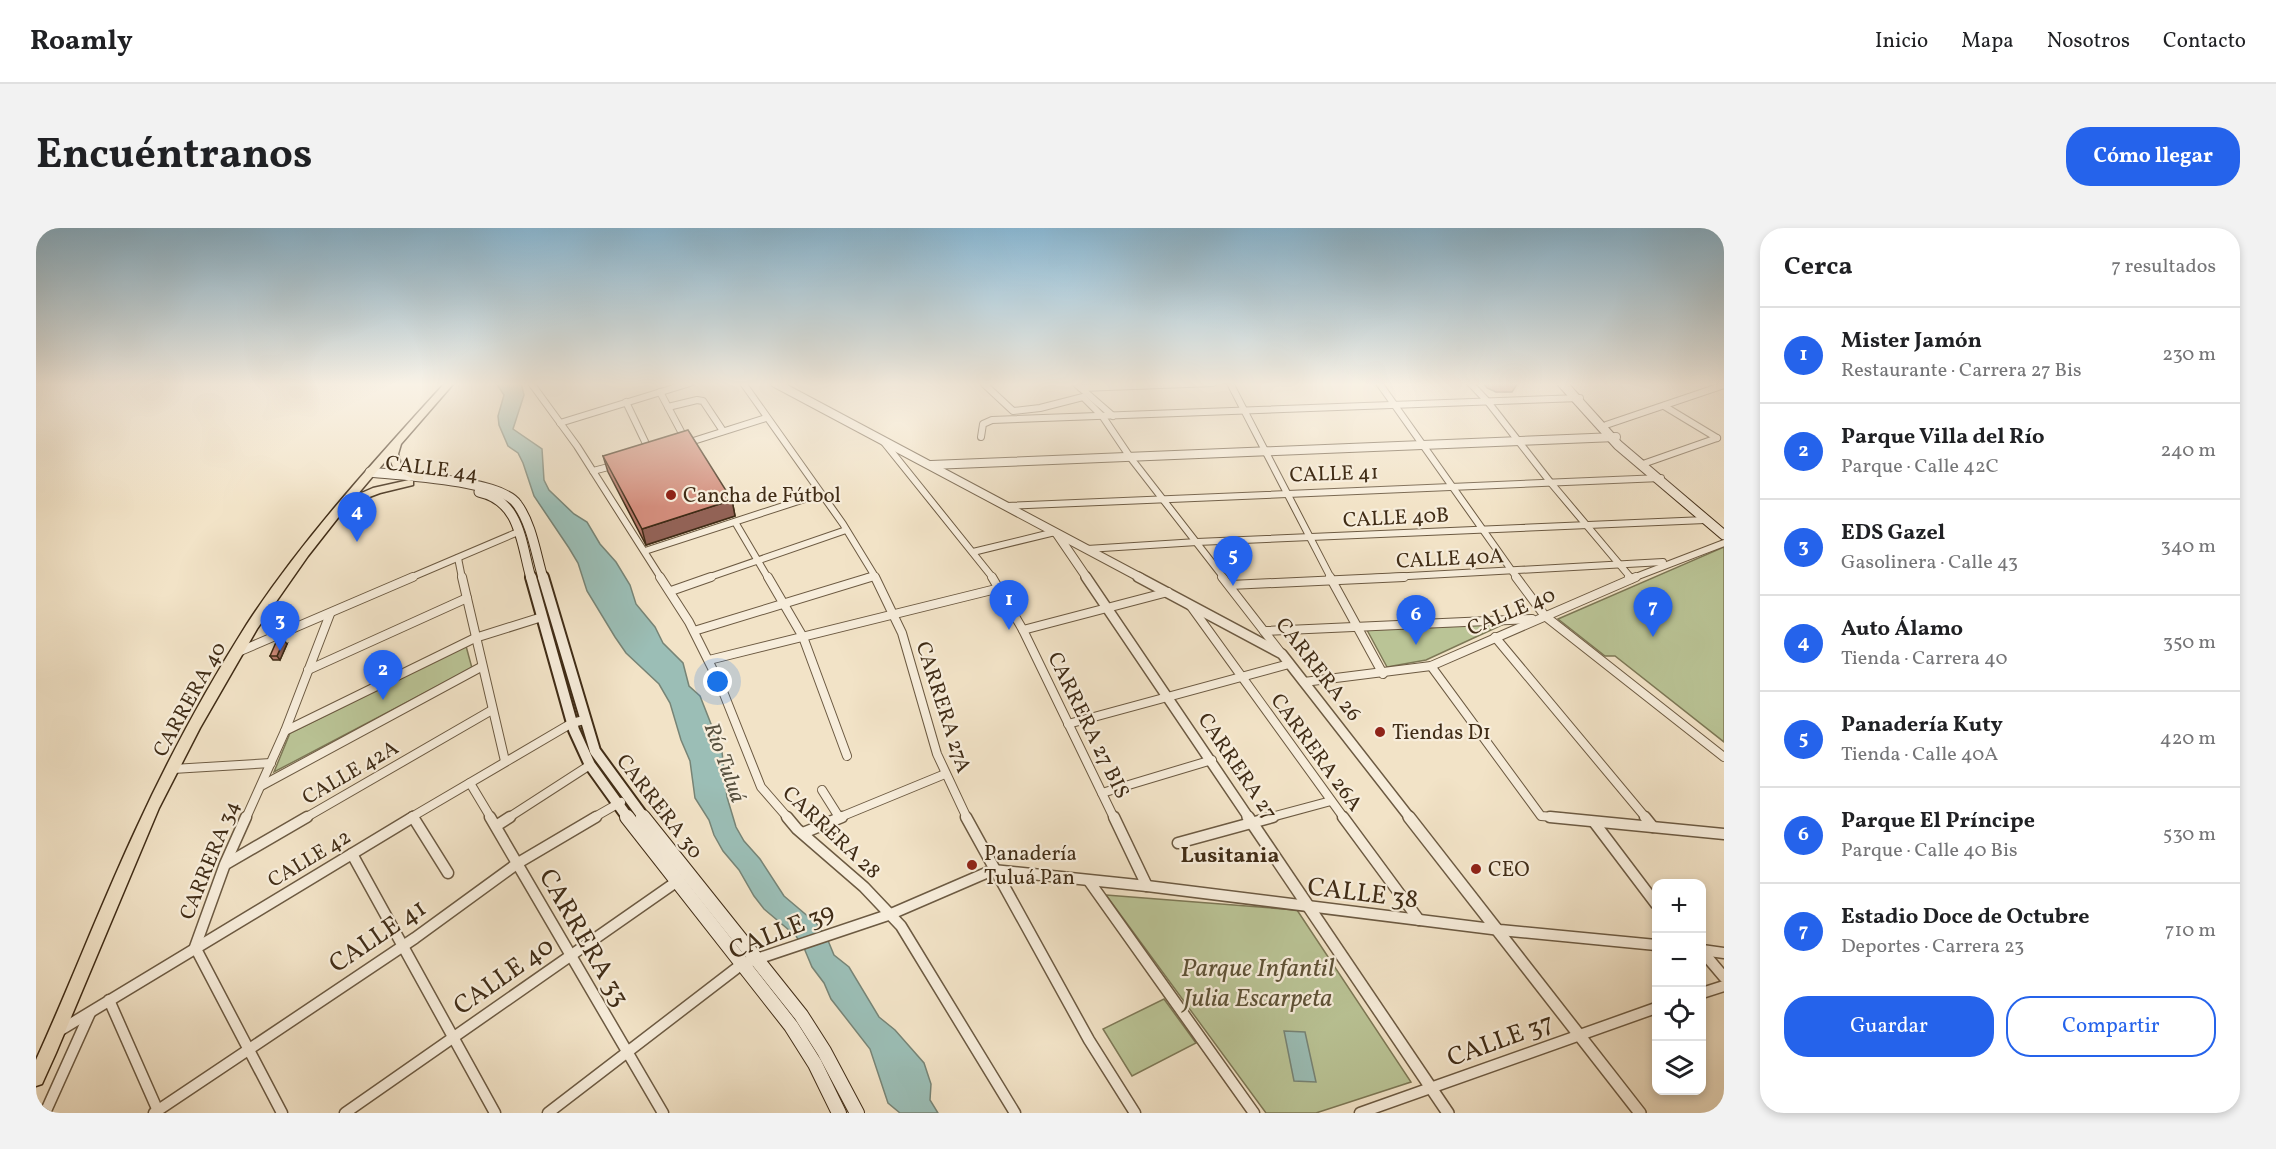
<!DOCTYPE html>
<html lang="es">
<head>
<meta charset="utf-8">
<style>
	:root { --surface:#fff; --page:#f2f2f2; --text:#202124; --muted:#757577; --line:#e0e0e0; --accent:#2563eb }
	body { margin:0; font-family:Vollkorn,serif; background:var(--page); color:var(--text) }
	.controls { position:absolute; right:18px; bottom:18px; display:grid; overflow:hidden; border-radius:12px; box-shadow:0 3px 9px #0003 }
	.controls button { width:54px; height:54px; display:grid; place-items:center; padding:0; border:0; border-bottom:2px solid var(--line); background:var(--surface); color:var(--text); font:30px sans-serif }
	.you { position:absolute; left:682px; top:454px; width:21px; height:21px; margin:-15px; border:4px solid #fff; border-radius:50%; background:#1a73e8; box-shadow:0 0 0 9px #1a73e833 }
	.badge { display:grid; place-items:center; width:39px; height:39px; border-radius:50%; background:var(--accent); color:#fff; font-size:20px; font-weight:700 }
	.pin { position:absolute; translate:-50% -50px; filter:drop-shadow(0 2px 3px #0008) }
	.pin::after { content:''; position:absolute; top:32px; width:21px; height:18px; background:inherit; clip-path:polygon(0 0,100% 0,50% 100%) }
	.list { margin:0; padding:0; list-style:none }
	h2 { display:flex; justify-content:space-between; align-items:center; height:78px; margin:0; padding:0 24px; font-size:26px }
	h2 small { font-size:20px; font-weight:400; color:var(--muted) }
	.list li { display:grid; grid-template-columns:39px 1fr auto; gap:18px; align-items:center; box-sizing:border-box; height:96px; padding:0 24px; border-top:2px solid var(--line) }
	.list b { display:block; font-size:22px; white-space:nowrap }
	.list p { margin:0; font-size:20px; white-space:nowrap; color:var(--muted) }
	.list em { font-size:20px; font-style:normal; color:var(--muted) }
	.actions { display:flex; gap:12px; padding:18px 24px }
	.actions a { flex:1; padding:14px 0; border:2px solid var(--accent); border-radius:24px; text-align:center; font-size:21px; color:var(--accent) }
	.actions .main { background:var(--accent); color:#fff }
	.icon { flex:none; width:33px; height:33px; fill:none; stroke:currentColor; stroke-width:2; stroke-linecap:round; stroke-linejoin:round }
	.map { position:relative; flex:none; width:1688px; height:885px; overflow:hidden; border-radius:24px }
	header { display:flex; align-items:center; gap:36px; box-sizing:border-box; height:84px; padding:0 30px; background:var(--surface); border-bottom:2px solid var(--line) }
	header strong { font-size:28px }
	nav { display:flex; gap:33px; margin-inline-start:auto; font-size:21px }
	.intro { display:flex; align-items:center; justify-content:space-between; box-sizing:border-box; height:144px; padding:0 36px }
	h1 { margin:0; font-size:42px }
	.button { padding:15px 27px; border-radius:24px; background:var(--accent); color:#fff; font-size:21px; font-weight:700 }
	main { display:flex; gap:36px; padding:0 36px }
	aside { flex:1; background:var(--surface); border-radius:24px; box-shadow:0 3px 9px #0003 }
	.map>svg:first-child { display:block }
	.green { fill:#bac496; stroke:#7d7856; stroke-width:1.5 }
	.water { fill:#9bbeb6; stroke:#778476; stroke-width:1.5 }
	.lines { fill:none; stroke-linecap:round; stroke-linejoin:round }
	.minor-far2-casing { stroke:#6c5a42; stroke-width:8 }
	.minor-far1-casing { stroke:#6c5a42; stroke-width:10 }
	.minor-casing { stroke:#6c5a42; stroke-width:13 }
	.tertiary-far2-casing { stroke:#6c5a42; stroke-width:10 }
	.tertiary-far1-casing { stroke:#6c5a42; stroke-width:12 }
	.tertiary-casing { stroke:#6c5a42; stroke-width:14 }
	.secondary-far2-casing { stroke:#402c16; stroke-width:11 }
	.secondary-far1-casing { stroke:#402c16; stroke-width:14 }
	.secondary-casing { stroke:#402c16; stroke-width:16 }
	.primary-casing { stroke:#402c16; stroke-width:3 }
	.minor-far2 { stroke:#f7eddb; stroke-width:6 }
	.minor-far1 { stroke:#f7eddb; stroke-width:8 }
	.minor { stroke:#f7eddb; stroke-width:10 }
	.tertiary-far2 { stroke:#f7eddb; stroke-width:8 }
	.tertiary-far1 { stroke:#f7eddb; stroke-width:9 }
	.tertiary { stroke:#f7eddb; stroke-width:11 }
	.secondary-far2 { stroke:#f7eddb; stroke-width:9 }
	.secondary-far1 { stroke:#f7eddb; stroke-width:10 }
	.secondary { stroke:#f7eddb; stroke-width:14 }
	.primary { fill:#f2e3c7; fill-rule:evenodd }
	.wall { fill:#b47869; stroke:#402c16; stroke-width:1.5 }
	.shaded-wall { fill:#926255; stroke:#402c16; stroke-width:1.5 }
	.building { fill:#d18c7a; stroke:#402c16; stroke-width:1.5 }
	.poi-dot { fill:#8f2418; stroke:#f7eddb; stroke-width:2 }
	.labels { text-anchor:middle; stroke-width:4.5; stroke-linejoin:round; paint-order:stroke }
	.street-label { font-size:21px; fill:#402c16; stroke:#f7eddb }
	.poi-label { font-size:21px; fill:#402c16; stroke:#f7eddb; text-anchor:start }
	.water-label { font-size:22px; font-style:italic; fill:#57503e; stroke:#f7eddb }
	.neighbourhood-label { font-size:22px; font-weight:bold; fill:#402c16; stroke:#f7eddb }
	.near-street-label { font-size:26px; fill:#402c16; stroke:#f7eddb }
	.near-park-label { font-size:26px; font-style:italic; fill:#5e5236; stroke:#f7eddb }
</style>
</head>
<body>
<header>
<strong>Roamly</strong>
<nav><a>Inicio</a><a>Mapa</a><a>Nosotros</a><a>Contacto</a></nav>
</header>
<div class="intro"><h1>Encuéntranos</h1><a class="button">Cómo llegar</a></div>
<main>
<div class="map">
<svg width="1688" height="885" viewBox="0 0 1688 885">
	<rect width="100%" height="100%" fill="#f2e3c7"/>
	<filter id="stains"><feTurbulence type="fractalNoise" baseFrequency=".00333" numOctaves="4"/><feColorMatrix values="0 0 0 0 .2 0 0 0 0 .09 0 0 0 0 .02 0 0 0 .5 -.17"/></filter>
	<radialGradient id="worn" r=".72"><stop offset=".6" stop-color="#630" stop-opacity="0"/><stop offset="1" stop-color="#630" stop-opacity=".3"/></radialGradient>
	<g class="green">
		<polygon points="1688,319 1688,514 1579,428 1569,428 1522,391"/>
		<polygon points="1468,396 1390,432 1351,439 1331,402"/>
		<polygon points="430,418 436,440 238,544 254,505"/>
		<polygon points="1070,667 1261,682 1375,854 1280,885 1230,885"/>
		<polygon points="1128,771 1160,815 1096,848 1067,801"/>
	</g>
	<g class="water">
		<polygon points="460,155 485,155 488,167 477,201 506,221 508,252 513,262 538,286 551,294 564,316 580,334 594,357 600,376 619,399 627,415 647,435 653,458 664,468 686,524 691,569 700,599 708,613 724,631 748,668 781,696 791,710 798,727 813,739 843,789 859,802 888,835 895,856 894,872 902,885 864,885 852,875 834,821 795,771 788,755 776,739 768,720 760,708 728,681 718,668 703,642 687,623 678,607 673,592 659,570 654,533 645,512 634,475 623,456 590,425 579,409 551,363 542,335 533,320 498,268 487,235 482,225 472,218 463,197 462,188 468,167"/>
		<polygon points="1248,803 1269,804 1280,854 1258,853"/>
	</g>
	<g class="lines">
		<g class="minor-far2-casing">
			<g id="minor-far2">
				<polyline points="495,155 541,218 625,350"/>
				<polyline points="707,155 807,296 840,350"/>
				<polyline points="947,155 977,183 1004,180 1047,169 1067,189 1094,229 1188,350"/>
				<polyline points="1039,155 1077,188"/>
				<polyline points="1194,155 1295,350"/>
				<polyline points="1343,155 1481,350"/>
				<polyline points="1434,155 1452,174 1515,255 1595,350"/>
				<polyline points="1045,160 1177,155"/>
				<polyline points="624,164 650,213"/>
				<polyline points="590,174 613,222"/>
				<polyline points="1628,178 1681,210"/>
				<polyline points="632,179 661,172 667,173 687,203"/>
				<polyline points="524,195 654,155"/>
				<polyline points="1570,197 1688,157"/>
				<polyline points="945,209 947,196 956,192 1544,170"/>
				<polyline points="847,213 957,350"/>
				<polyline points="651,215 730,190"/>
				<polyline points="1604,237 1681,210"/>
				<polyline points="557,243 580,237"/>
				<polyline points="971,278 1625,250"/>
				<polyline points="699,294 732,350"/>
				<polyline points="1051,321 1161,314 1669,292"/>
				<polyline points="609,323 784,266"/>
				<polyline points="937,324 1019,304"/>
				<polyline points="422,330 426,350"/>
				<polyline points="374,350 482,304"/>
				<polyline points="671,350 810,302"/>
				<polyline points="830,350 838,348"/>
				<polyline points="1336,350 1627,334"/>
				<polyline points="1597,350 1688,315"/>
			</g>
		</g>
		<g class="minor-far1-casing">
			<g id="minor-far1">
				<polyline points="426,349 469,533"/>
				<polyline points="624,349 653,394 684,456 725,559 752,590"/>
				<polyline points="732,349 767,409 811,528"/>
				<polyline points="839,349 866,405 901,526 931,590"/>
				<polyline points="956,349 987,402 1078,590"/>
				<polyline points="1186,349 1245,425"/>
				<polyline points="1294,349 1347,446"/>
				<polyline points="1480,349 1509,388 1688,529"/>
				<polyline points="1593,349 1595,351"/>
				<polyline points="1194,357 1368,349"/>
				<polyline points="635,363 675,349"/>
				<polyline points="1154,377 1308,590"/>
				<polyline points="987,402 1132,364"/>
				<polyline points="658,403 835,349"/>
				<polyline points="1228,403 1496,391"/>
				<polyline points="1459,409 1610,590"/>
				<polyline points="202,424 377,349"/>
				<polyline points="673,432 964,360"/>
				<polyline points="1395,438 1505,588 1529,590"/>
				<polyline points="272,442 431,370"/>
				<polyline points="1268,454 1395,438 1600,349"/>
				<polyline points="1032,496 1253,436"/>
				<polyline points="249,503 439,410 506,389"/>
				<polyline points="137,541 235,535"/>
				<polyline points="434,555 455,590"/>
				<polyline points="225,558 445,439"/>
				<polyline points="786,562 803,589"/>
				<polyline points="1066,565 1176,532"/>
				<polyline points="210,590 249,503 294,386"/>
				<polyline points="269,590 456,482"/>
				<polyline points="374,590 536,495 548,492"/>
				<polyline points="472,590 554,537"/>
				<polyline points="557,590 585,574"/>
				<polyline points="802,590 909,546"/>
				<polyline points="1232,590 1295,573"/>
			</g>
		</g>
		<g class="minor-casing">
			<g id="minor">
				<polyline points="210,589 189,636 159,719 246,885"/>
				<polyline points="377,589 412,645"/>
				<polyline points="454,589 627,885"/>
				<polyline points="751,589 761,601 828,659 865,698 979,885"/>
				<polyline points="930,589 1053,812 1099,885"/>
				<polyline points="1078,589 1111,658"/>
				<polyline points="1307,589 1383,692"/>
				<polyline points="1514,589 1688,606"/>
				<polyline points="1609,589 1617,599"/>
				<polyline points="1558,594 1620,676"/>
				<polyline points="460,598 474,589"/>
				<polyline points="767,605 806,589"/>
				<polyline points="1142,615 1237,589"/>
				<polyline points="316,626 459,885"/>
				<polyline points="190,636 271,589"/>
				<polyline points="1053,653 1218,885"/>
				<polyline points="1666,722 1688,725"/>
				<polyline points="1666,723 1688,749"/>
				<polyline points="1666,765 1688,758"/>
				<polyline points="73,772 122,883"/>
				<polyline points="23,803 377,589"/>
				<polyline points="9,885 54,785"/>
				<polyline points="118,885 379,710 482,635 560,589"/>
				<polyline points="309,885 643,652"/>
				<polyline points="512,885 706,736 855,686 957,642 1111,658 1464,702 1620,717"/>
				<polyline points="1324,885 1620,780"/>
			</g>
		</g>
		<g class="tertiary-far2-casing">
			<g id="tertiary-far2">
				<polyline points="739,155 1105,350"/>
				<polyline points="895,237 1580,209"/>
				<polyline points="1021,306 1051,350"/>
			</g>
		</g>
		<g class="tertiary-far1-casing">
			<g id="tertiary-far1">
				<polyline points="1050,349 1213,590"/>
				<polyline points="1102,349 1246,426 1374,590"/>
			</g>
		</g>
		<g class="tertiary-casing">
			<g id="tertiary">
				<polyline points="1212,589 1412,885"/>
				<polyline points="1373,589 1604,885"/>
			</g>
		</g>
		<g class="secondary-far2-casing">
			<g id="secondary-far2">
				<polyline points="1526,155 1582,217 1688,307"/>
				<path d="M334,244C365,248 465,252 481,276C496,296 500,327 507,350"/>
				<path d="M443,264C485,273 485,316 495,350"/>
			</g>
		</g>
		<g class="secondary-far1-casing">
			<g id="secondary-far1">
				<polyline points="495,349 538,502 554,537 592,590"/>
				<polyline points="507,349 559,523 608,590"/>
			</g>
		</g>
		<g class="secondary-casing">
			<g id="secondary">
				<polyline points="591,589 755,798 779,836 803,885"/>
				<polyline points="607,589 765,787 788,823 821,885"/>
			</g>
		</g>
		<g class="primary-casing">
			<path id="primary" d="M409,155H418L365,216L362,226L365,237L387,248V252H379L358,241L353,229L321,267L337,260L373,252L377,253V257L344,265L312,277L272,328L221,401L164,500L123,580L20,825L6,856L0,858V832C35,755 65,676 101,599C133,529 170,461 211,396C268,309 339,232 409,155Z"/>
		</g>
		<use href="#minor-far2" class="minor-far2"/>
		<use href="#minor-far1" class="minor-far1"/>
		<use href="#minor" class="minor"/>
		<use href="#tertiary-far2" class="tertiary-far2"/>
		<use href="#tertiary-far1" class="tertiary-far1"/>
		<use href="#tertiary" class="tertiary"/>
		<use href="#secondary-far2" class="secondary-far2"/>
		<use href="#secondary-far1" class="secondary-far1"/>
		<use href="#secondary" class="secondary"/>
		<use href="#primary" class="primary"/>
	</g>
	<g class="wall">
		<polygon points="1447,155 1482,155 1476,164 1460,164 1451,160"/>
		<polygon points="567,228 696,272 699,288 610,317 572,244"/>
		<polygon points="251,416 244,432 237,432 234,428"/>
	</g>
	<g class="shaded-wall">
		<polygon points="696,272 699,288 610,317 606,301"/>
		<polygon points="248,412 251,416 244,432 241,428"/>
	</g>
	<g class="building">
		<polygon points="652,202 696,272 606,301 567,228"/>
		<polygon points="241,412 248,412 241,428 234,428"/>
	</g>
	<linearGradient id="sky" x2="0" y2="1"><stop stop-color="#89b8d4"/><stop offset="0.56" stop-color="#f9f2e6"/><stop offset="1" stop-color="#f9f2e6" stop-opacity="0"/></linearGradient>
	<rect width="1688" height="279" fill="url(#sky)"/>
	<g class="poi-dot">
		<circle cx="635" cy="267" r="6"/>
		<circle cx="1344" cy="504" r="6"/>
		<circle cx="936" cy="637" r="6"/>
		<circle cx="1440" cy="641" r="6"/>
	</g>
	<g class="labels">
		<g class="street-label">
			<text transform="translate(396 240) rotate(7)" y="7">CALLE 44</text>
			<text transform="translate(1298 245) rotate(-2)" y="7">CALLE 41</text>
			<text transform="translate(1360 289) rotate(-3)" y="7">CALLE 40B</text>
			<text transform="translate(1414 330) rotate(-3)" y="7">CALLE 40A</text>
			<text transform="translate(1475 383) rotate(-23)" y="7">CALLE 40</text>
			<text transform="translate(1283 441) rotate(52)" y="7">CARRERA 26</text>
			<text transform="translate(153 471) rotate(-61)" y="7">CARRERA 40</text>
			<text transform="translate(908 479) rotate(72)" y="7">CARRERA 27A</text>
			<text transform="translate(1053 497) rotate(64)" y="7">CARRERA 27 BIS</text>
			<text transform="translate(1281 524) rotate(54)" y="7">CARRERA 26A</text>
			<text transform="translate(1202 538) rotate(56)" y="7">CARRERA 27</text>
			<text transform="translate(314 544) rotate(-30)" y="7">CALLE 42A</text>
			<text transform="translate(624 578) rotate(52)" y="7">CARRERA 30</text>
			<text transform="translate(796 604) rotate(43)" y="7">CARRERA 28</text>
			<text transform="translate(273 630) rotate(-31)" y="7">CALLE 42</text>
			<text transform="translate(173 632) rotate(-68)" y="7">CARRERA 34</text>
		</g>
		<g class="poi-label">
			<text x="647" y="274">Cancha de Fútbol</text>
			<text x="1356" y="511">Tiendas D1</text>
			<text x="948" y="632">Panadería<tspan x="948" dy="24">Tuluá Pan</tspan></text>
			<text x="1452" y="648">CEO</text>
		</g>
		<g class="water-label">
			<text transform="translate(690 534) rotate(70)" y="8">Río Tuluá</text>
		</g>
		<g class="neighbourhood-label">
			<text x="1194" y="634">Lusitania</text>
		</g>
		<g class="near-street-label">
			<text transform="translate(1327 664) rotate(7)" y="9">CALLE 38</text>
			<text transform="translate(745 702) rotate(-22)" y="9">CALLE 39</text>
			<text transform="translate(341 707) rotate(-34)" y="9">CALLE 41</text>
			<text transform="translate(549 709) rotate(60)" y="9">CARRERA 33</text>
			<text transform="translate(467 747) rotate(-35)" y="9">CALLE 40</text>
			<text transform="translate(1464 811) rotate(-20)" y="9">CALLE 37</text>
		</g>
		<g class="near-park-label">
			<text x="1222" y="748">Parque Infantil<tspan x="1222" dy="30">Julia Escarpeta</tspan></text>
		</g>
	</g>
	<rect width="100%" height="100%" filter="url(#stains)"/>
	<rect width="100%" height="100%" fill="url(#worn)"/>
</svg>
<div class="controls">
<button>+</button>
<button>−</button>
<button><svg class="icon" aria-label="locate" viewBox="0 0 24 24"><circle cx="12" cy="12" r="6"/><path d="M12 2v4M12 18v4M2 12h4M18 12h4"/></svg></button>
<button><svg class="icon" aria-label="layers" viewBox="0 0 24 24"><path d="M12 4l9 5-9 5-9-5zM3 14l9 5 9-5"/></svg></button>
</div>
<div class="you"></div>
<div class="pin badge" style="left:973px;top:402px">1</div>
<div class="pin badge" style="left:347px;top:472px">2</div>
<div class="pin badge" style="left:244px;top:423px">3</div>
<div class="pin badge" style="left:321px;top:314px">4</div>
<div class="pin badge" style="left:1197px;top:358px">5</div>
<div class="pin badge" style="left:1380px;top:417px">6</div>
<div class="pin badge" style="left:1617px;top:409px">7</div>
</div>
<aside>
<h2>Cerca<small>7 resultados</small></h2>
<ul class="list">
<li><span class="badge">1</span><div><b>Mister Jamón</b><p>Restaurante · Carrera 27 Bis</p></div><em>230 m</em></li>
<li><span class="badge">2</span><div><b>Parque Villa del Río</b><p>Parque · Calle 42C</p></div><em>240 m</em></li>
<li><span class="badge">3</span><div><b>EDS Gazel</b><p>Gasolinera · Calle 43</p></div><em>340 m</em></li>
<li><span class="badge">4</span><div><b>Auto Álamo</b><p>Tienda · Carrera 40</p></div><em>350 m</em></li>
<li><span class="badge">5</span><div><b>Panadería Kuty</b><p>Tienda · Calle 40A</p></div><em>420 m</em></li>
<li><span class="badge">6</span><div><b>Parque El Príncipe</b><p>Parque · Calle 40 Bis</p></div><em>530 m</em></li>
<li><span class="badge">7</span><div><b>Estadio Doce de Octubre</b><p>Deportes · Carrera 23</p></div><em>710 m</em></li>
</ul>
<div class="actions"><a class="main">Guardar</a><a>Compartir</a></div>
</aside>
</main>
</body>
</html>
